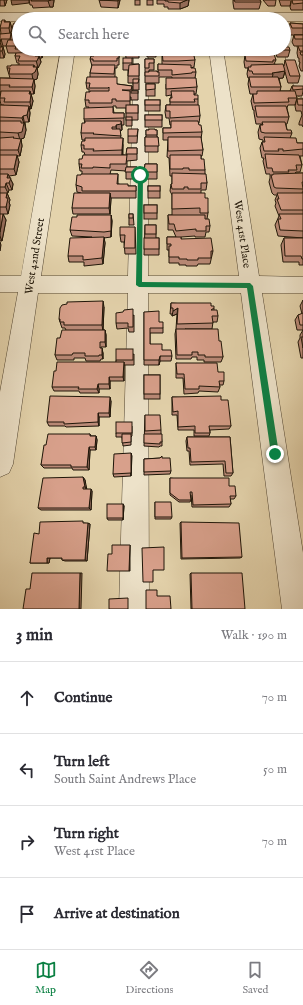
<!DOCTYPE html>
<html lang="en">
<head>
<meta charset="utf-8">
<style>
	:root { --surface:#fff; --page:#f7f7f7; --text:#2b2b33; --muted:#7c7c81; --line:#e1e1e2; --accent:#0b8043 }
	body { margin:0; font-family:"IM FELL English",serif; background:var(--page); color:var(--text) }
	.stop { position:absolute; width:12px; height:12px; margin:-9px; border:3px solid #0b8043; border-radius:50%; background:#fff }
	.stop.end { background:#0b8043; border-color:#fff; box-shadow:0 1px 4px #0008 }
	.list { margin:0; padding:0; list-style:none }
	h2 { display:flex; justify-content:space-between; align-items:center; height:52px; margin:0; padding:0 16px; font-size:17px }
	h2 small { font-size:13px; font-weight:400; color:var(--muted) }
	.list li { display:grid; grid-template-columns:26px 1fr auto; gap:12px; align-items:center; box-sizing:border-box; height:72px; padding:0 16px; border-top:1px solid var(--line) }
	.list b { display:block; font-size:15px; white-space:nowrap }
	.list p { margin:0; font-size:13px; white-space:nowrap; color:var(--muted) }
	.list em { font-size:13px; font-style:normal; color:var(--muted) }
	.icon { flex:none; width:22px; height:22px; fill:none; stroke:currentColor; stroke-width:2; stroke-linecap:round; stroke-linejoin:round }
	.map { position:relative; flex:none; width:303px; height:609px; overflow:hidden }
	.search { position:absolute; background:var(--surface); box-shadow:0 1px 3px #0004; left:12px; right:12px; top:12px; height:44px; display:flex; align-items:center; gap:10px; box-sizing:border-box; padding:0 14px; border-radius:22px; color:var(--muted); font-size:15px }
	.sheet { height:340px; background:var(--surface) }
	nav { display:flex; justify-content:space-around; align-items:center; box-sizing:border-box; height:56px; border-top:1px solid var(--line); background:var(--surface); font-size:11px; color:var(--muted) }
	nav a { display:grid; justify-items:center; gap:2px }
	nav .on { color:var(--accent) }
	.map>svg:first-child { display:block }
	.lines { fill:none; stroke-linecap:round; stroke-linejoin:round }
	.minor-casing { stroke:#504431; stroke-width:1 }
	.minor { fill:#ede2c9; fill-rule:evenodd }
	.wall { fill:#ba8a78; stroke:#1e1508 }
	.shaded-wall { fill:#977061; stroke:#1e1508 }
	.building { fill:#d8a08b; stroke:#1e1508 }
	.route { fill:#0b8043 }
	.labels { text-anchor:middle; stroke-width:3; stroke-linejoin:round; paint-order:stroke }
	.street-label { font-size:11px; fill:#1e1508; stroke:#ede2c9 }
</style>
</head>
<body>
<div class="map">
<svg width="303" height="609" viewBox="0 0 303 609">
	<rect width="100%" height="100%" fill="#e4d3ac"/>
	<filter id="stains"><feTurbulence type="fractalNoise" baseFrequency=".005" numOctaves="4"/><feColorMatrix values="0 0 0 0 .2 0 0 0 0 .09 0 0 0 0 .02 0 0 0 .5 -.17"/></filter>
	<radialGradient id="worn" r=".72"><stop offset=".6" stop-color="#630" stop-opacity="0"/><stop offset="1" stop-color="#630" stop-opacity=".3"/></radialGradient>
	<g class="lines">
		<g class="minor-casing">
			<g id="minor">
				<polygon points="0,13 303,13 303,21 284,21 284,19 19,19 19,21 0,21"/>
				<polygon points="284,24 289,25 291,28 303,69 303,98 298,96 296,93 283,49"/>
				<polygon points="61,49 75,49 41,276 128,276 134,49 148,49 148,276 239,276 209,49 223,49 259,276 303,277 303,293 262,293 303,553 303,609 282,609 241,293 148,293 149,609 119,609 128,293 38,293 13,464 9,473 0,477 0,392 18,292 0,292 0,276 21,276"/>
			</g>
		</g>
		<use href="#minor" class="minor"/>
	</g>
	<g class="wall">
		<polygon points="0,0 7,0 5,6 0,6"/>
		<polygon points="29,0 54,0 54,1 53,7 50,7 33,8 32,5 30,5"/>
		<polygon points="99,0 120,0 118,8 101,7"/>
		<rect x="135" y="0" width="5" height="5"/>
		<rect x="147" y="0" width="6" height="5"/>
		<polygon points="157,0 189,0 188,6 180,9 168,9 168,7 164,7 164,4 157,4"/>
		<polygon points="233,0 260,0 261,2 259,9 234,9 233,3"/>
		<polygon points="263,0 276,0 275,6 268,6"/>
		<polygon points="279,0 303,0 303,10 291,10 290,7 291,3 291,1 290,6 281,6"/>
		<polygon points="5,20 5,22 10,22 12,29 11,33 13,40 19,49 44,49 42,58 40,58 41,62 38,68 37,68 38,74 37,79 34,80 35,86 34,94 31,94 33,101 31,109 29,109 30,113 29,122 25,122 26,130 24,138 21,139 22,146 20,156 17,156 19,162 16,175 9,176 13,184 12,190 9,190 7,193 10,200 9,202 10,205 8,214 3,214 6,220 2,241 0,241 0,105 5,106 4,105 1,105 0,100 0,95 1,92 0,92 0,78 10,78 7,68 11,66 19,65 19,63 17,63 15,56 16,53 8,53 6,46 3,46 3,47 5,54 4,58 0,58 0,34 1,34 0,26"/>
		<polygon points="19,23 19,34 14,34 12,27"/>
		<polygon points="290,23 303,24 303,35 290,35 289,30"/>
		<polygon points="294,35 303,35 303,71 301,71 299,66 300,62 299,62 299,58 298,58 297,53 298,46 294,46 292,42"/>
		<polygon points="284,37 289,39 287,46 284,46"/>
		<polygon points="92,49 113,49 113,52 119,52 119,65 117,65 117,68 115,68 115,77 117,84 132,86 132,91 138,91 138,100 131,100 131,97 130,97 130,105 138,105 138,120 132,120 132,126 126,126 126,108 116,108 116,106 113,106 113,107 114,113 124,113 124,125 122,125 122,130 120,131 121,138 123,145 123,155 127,155 127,148 137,148 137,160 127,161 127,167 137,167 137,179 126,179 126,171 111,170 110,174 118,174 118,184 128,186 136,186 136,198 111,198 110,214 73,214 72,208 81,193 77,192 76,185 82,174 82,171 80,171 79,164 85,155 84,152 82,152 81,145 85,141 85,140 82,140 81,133 85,123 84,119 89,107 86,107 85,100 89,92 89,89 87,89 86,83 90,77 90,73 92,66 90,59 93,56"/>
		<polygon points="125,49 139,49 139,58 132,58 132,64 139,64 139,90 133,90 133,83 128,83 128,70 123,70 123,63 126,58"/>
		<polygon points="147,49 193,49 192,52 195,60 194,67 191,68 196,72 195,78 197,87 196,94 194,94 194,95 198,99 198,105 200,116 199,123 198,123 202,132 201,139 203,150 202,156 201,156 201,159 205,170 205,174 207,183 206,190 201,190 201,193 205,198 208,213 207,219 210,226 209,232 206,232 205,237 195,237 195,236 181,237 181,239 213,251 210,264 198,264 197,266 186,266 186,265 179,265 179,263 169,263 169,250 167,250 167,237 176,237 173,230 168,230 168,215 172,215 172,195 170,191 171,184 172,184 172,176 170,176 169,158 167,157 168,140 163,140 163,128 171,128 171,125 170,125 169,118 166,118 165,112 166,105 170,105 170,98 171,98 171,95 166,96 166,84 172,78 172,77 159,77 159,83 145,83 145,59 154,59 154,70 149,70 149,72 158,72 158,64 162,65 162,52 169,52 169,51 156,50 156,57 147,57"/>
		<polygon points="242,49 269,49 268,52 271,54 276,60 274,64 284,66 285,60 300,76 298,83 288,83 285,72 283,78 279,78 281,87 280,91 290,91 292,86 303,87 303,91 302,96 296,96 297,98 295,105 288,105 287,108 289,117 287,124 286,124 287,130 292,133 290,138 297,143 303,143 303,156 300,156 302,165 300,172 296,172 295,173 303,173 303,191 302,193 303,193 303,238 278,236 275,225 279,216 275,206 276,203 275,200 277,195 274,195 272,193 269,182 270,178 270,174 266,174 263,161 264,158 262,158 260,148 262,142 263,142 263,140 259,139 258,132 260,125 262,125 262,124 256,124 254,113 254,110 253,110 251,101 253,94 250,94 248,84 249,78 248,78 247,74 248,68 245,68 244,62 245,55 246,55 243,55"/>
		<polygon points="278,49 284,49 290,50 288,57 277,57 276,54"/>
		<rect x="146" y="84" width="9" height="12"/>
		<polygon points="297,99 303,99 303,127 302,125 299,125 299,123 302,115 301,111 296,111 295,106"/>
		<rect x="145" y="100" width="15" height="11"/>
		<rect x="145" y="115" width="17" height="12"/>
		<polygon points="138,129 137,143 128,143 128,136"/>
		<polygon points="146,130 157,130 157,137 158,137 158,152 145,152 145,137 146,137"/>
		<polygon points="145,164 157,164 157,179 144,179"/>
		<rect x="148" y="186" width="12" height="12"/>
		<rect x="144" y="205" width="13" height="14"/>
		<polygon points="129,214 133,214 134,225 129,225"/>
		<polygon points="111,215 112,221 111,237 104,238 105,243 103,264 84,266 84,262 69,262 68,256 92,237 72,236 70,230"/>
		<polygon points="145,225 156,225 156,238 159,238 159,255 144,255"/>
		<polygon points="135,227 136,254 125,254 124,242 121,242 120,235"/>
		<polygon points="284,238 303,238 303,265 299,265 299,262 283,262 281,245"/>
		<polygon points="303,300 303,358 301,358 298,342 300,338 300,335 303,330 297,330 295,320 298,315 302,314 300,306"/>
		<polygon points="171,303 211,306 214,308 214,310 218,316 217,322 213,322 212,329 185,329 219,341 223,357 221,362 204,362 204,360 197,360 197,357 192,357 191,359 176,359 175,334 176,329 177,314 172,316 172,314 170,314"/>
		<polygon points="104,307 103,330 105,330 106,335 106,347 101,347 101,348 103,353 103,359 101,359 100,361 86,361 85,358 74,358 74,360 57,360 55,355 60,338 66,330 65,328 62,328 59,319"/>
		<polygon points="144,312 159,322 163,328 163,333 150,333 150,344 162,350 172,356 171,361 160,361 159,365 144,365"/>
		<polygon points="134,315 134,332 129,332 128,328 117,329 116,323"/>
		<polygon points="134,354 134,365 124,365 124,381 110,381 110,389 99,389 99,393 80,393 79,391 54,391 52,387 116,362 116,360"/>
		<polygon points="176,363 218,372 224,381 223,385 219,385 220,387 218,392 199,391 198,393 184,394 183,378 176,378"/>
		<rect x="144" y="375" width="16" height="24"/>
		<polygon points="172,397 221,400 231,426 229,429 210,430 210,433 209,436 194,436 194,430 178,430 177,415 172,415"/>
		<polygon points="111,401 110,417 99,417 99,426 66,427 65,426 49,426 47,422"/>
		<polygon points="145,415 161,430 161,434 162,442 162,446 160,446 159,447 144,446"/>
		<polygon points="132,426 132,436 131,437 131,445 123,446 122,437 116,437 116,433"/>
		<polygon points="90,434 91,436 96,436 97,440 96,450 90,450 89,470 73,470 72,468 44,468 41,465 46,445"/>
		<polygon points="187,437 230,437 233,473 231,476 224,476 223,464 190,465 189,451 187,451 186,441"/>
		<polygon points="131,453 131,476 114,477 113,474"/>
		<polygon points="162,458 171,471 170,474 144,475 144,459"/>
		<polygon points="83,477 85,480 86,489 92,491 91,510 41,510 38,508"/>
		<polygon points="170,478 229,486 236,496 234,499 230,499 231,504 229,507 192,507 191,495 190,495 191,500 190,502 179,502 170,495"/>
		<polygon points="155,502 172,517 171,519 155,519"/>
		<polygon points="123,504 124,506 123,520 108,520 107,518"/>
		<polygon points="181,522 242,557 240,558 181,559 180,523"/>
		<polygon points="84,523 90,524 87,561 65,561 62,560 62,558 50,558 49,563 30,563 39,534"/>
		<polygon points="191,573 245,609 191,609 190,574"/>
	</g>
	<g class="shaded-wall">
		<polygon points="4,0 7,0 5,6"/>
		<polygon points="11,0 29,0 29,3 12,5"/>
		<polygon points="51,0 54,0 53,7 50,7 48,1"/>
		<polygon points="118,0 120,0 118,8"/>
		<polygon points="187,0 189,0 188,6 180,9 180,3"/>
		<polygon points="10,22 12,29 10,34 9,28"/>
		<polygon points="11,33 13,40 11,46 10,39"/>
		<polygon points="1,39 3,46 2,48 0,42"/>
		<polygon points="3,47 5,54 4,58 2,51"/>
		<polygon points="41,49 44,49 42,58 41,51"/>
		<polygon points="36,52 38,59 39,56 41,62 38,68 35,56"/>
		<polygon points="34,65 35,72 37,67 38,74 37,79 34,80 35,86 34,94 32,87 33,81 32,74"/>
		<polygon points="285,71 283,78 272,79 273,74 272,73"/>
		<polygon points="30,91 33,101 31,109 30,102 29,94"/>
		<polygon points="29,106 30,113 29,122 27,115"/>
		<polygon points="23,116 26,130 24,138 21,139 22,146 20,156 18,150 20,140 18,133 24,124 22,118"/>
		<polygon points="121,121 122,130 117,132 117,134 116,125"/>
		<polygon points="123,138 123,145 122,157 122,150"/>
		<polygon points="17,155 19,162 16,175 14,169"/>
		<polygon points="8,174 13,184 12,190 7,178"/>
		<polygon points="6,183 9,190 8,193 5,187"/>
		<polygon points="7,193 10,200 9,202 10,205 8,214 6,207 6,198"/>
		<polygon points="110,193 111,199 110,214 109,208"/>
		<polygon points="3,214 6,220 2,241 0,236 0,232"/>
		<polygon points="111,215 112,221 111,237"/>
		<polygon points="104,237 105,243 103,264 102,258"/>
		<polygon points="0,242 1,245 0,251"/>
		<polygon points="103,301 104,307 103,331 102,325"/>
		<polygon points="178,308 177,314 172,316 173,311"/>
		<polygon points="105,330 106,335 106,347 105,342"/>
		<polygon points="102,348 103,353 103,359 102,355"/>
		<polygon points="160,356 160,361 159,365 159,360"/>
		<polygon points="124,362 124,381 123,377"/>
		<polygon points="109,377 110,381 110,389 109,384"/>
		<polygon points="98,384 99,389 99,393 97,389"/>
		<polygon points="110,397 111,401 110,417 109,413"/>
		<polygon points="98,413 99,417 99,426 98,422"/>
		<polygon points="96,436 97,440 96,450 95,447"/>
		<polygon points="89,447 90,450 89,470 87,467"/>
		<polygon points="131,453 132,456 131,476"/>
		<polygon points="83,477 85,480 87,490 85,487"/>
		<polygon points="91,489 92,491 91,510 89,508"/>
		<polygon points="123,504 124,506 123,520"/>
		<polygon points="88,523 90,524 87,561 85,560"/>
		<polygon points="130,545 130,571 129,571"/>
		<polygon points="47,558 50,558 49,563 47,563"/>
		<polygon points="80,573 82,573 81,609 79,609"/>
	</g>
	<g class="building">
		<polygon points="32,0 51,0 48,1 31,1"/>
		<polygon points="100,0 118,0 118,1"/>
		<polygon points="165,0 187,0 180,3 168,2 168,1 165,1"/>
		<polygon points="234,0 260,0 261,2 235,2"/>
		<polygon points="292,0 303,0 303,3 293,4"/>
		<polygon points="274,17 282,17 282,19 275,19"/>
		<polygon points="2,20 5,20 4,22 10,22 9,28 0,28"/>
		<polygon points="14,23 19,23 19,27 12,27"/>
		<polygon points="290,23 303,24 303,28 292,28"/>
		<polygon points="11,33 10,39 1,39 0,42 0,34"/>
		<polygon points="294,35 303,35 303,39 295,39"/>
		<polygon points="284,37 288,37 289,39 284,39"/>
		<polygon points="8,40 19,40 19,49 15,49 16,46 6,46"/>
		<polygon points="298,46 303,46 303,51 300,51"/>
		<polygon points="0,47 3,47 2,51 0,51"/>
		<polygon points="284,47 289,47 290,50 279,50 278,49 284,49"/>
		<polygon points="34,49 41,49 41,51 33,51"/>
		<polygon points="92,49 113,49 92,50"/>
		<rect x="125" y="49" width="14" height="2"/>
		<rect x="147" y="49" width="9" height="2"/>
		<polygon points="36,52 35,56 39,56 37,61 18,61 20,56 15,56 16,53"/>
		<polygon points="119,52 119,58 117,58 117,61 93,61 93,59 90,59 91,56 94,56 94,53"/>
		<polygon points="162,52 193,52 195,60 178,61 163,61"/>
		<polygon points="246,52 271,52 271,54 274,54 276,60 273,60 273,62 246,61 245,55 247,55"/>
		<polygon points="300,52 303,52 303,55 301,55"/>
		<rect x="123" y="58" width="9" height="5"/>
		<polygon points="145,59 154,59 154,63 149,63 149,68 145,68"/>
		<polygon points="285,60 295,60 300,76 290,76"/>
		<polygon points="139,64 139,76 128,76 129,65"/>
		<polygon points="158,64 191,65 191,68 195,68 196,72 192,72 192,73 172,75 172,70 158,70"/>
		<polygon points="283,64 285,71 272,73 273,74 253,74 252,71 249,71 248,67 251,67 251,65"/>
		<polygon points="11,65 34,65 33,67 37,67 35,72 32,74 9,74 10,68 7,68 7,66 11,66"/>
		<polygon points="92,65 115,65 114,74 90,73"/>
		<polygon points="149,71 157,71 157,72 159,72 159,76 145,76 145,72 149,72"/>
		<polygon points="87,77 117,77 117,84 132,86 131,90 122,90 130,91 130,101 116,101 116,99 112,99 112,103 89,103 89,100 85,100 86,92 90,92 90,91 109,91 109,87 108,88 89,88 90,83 86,83"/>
		<polygon points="249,77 278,77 281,87 251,87"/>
		<polygon points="0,78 34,79 32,87 9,87 10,85 0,85"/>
		<polygon points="166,78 196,78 197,87 166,89"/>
		<polygon points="133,79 139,79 138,83 133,83"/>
		<polygon points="146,84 155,84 155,89 146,90"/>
		<polygon points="292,86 303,86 303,89 293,90"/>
		<polygon points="1,91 30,91 29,94 31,94 30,102 4,102 5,98 0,98"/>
		<rect x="131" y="91" width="7" height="2"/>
		<polygon points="171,91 194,91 194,95 198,95 198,99 194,99 195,102 170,102 170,98 172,98"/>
		<polygon points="257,91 295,91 297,98 288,98 289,102 254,103 253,94 257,94"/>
		<polygon points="297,99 303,99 303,106 303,105 298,105"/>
		<rect x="145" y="100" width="15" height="5"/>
		<polygon points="0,105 29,106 27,115 23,116 22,118 0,117"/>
		<rect x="126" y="105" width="12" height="8"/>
		<polygon points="166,105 199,105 200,116 170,118 170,111 166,111"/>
		<polygon points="255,106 286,106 289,117 257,117"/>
		<polygon points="113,107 113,113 124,113 124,118 84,119 84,108"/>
		<rect x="145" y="115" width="17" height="5"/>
		<rect x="126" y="117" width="6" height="3"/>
		<polygon points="0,121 21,121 21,123 24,123 22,132 18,133 0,132"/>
		<polygon points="85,121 121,121 121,124 116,125 116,127 112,127 112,129 120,129 121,136 93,134 94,133 81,133 82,123 85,123"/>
		<polygon points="171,121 198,121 199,125 201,125 202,132 163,133 163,128 171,128"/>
		<polygon points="262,122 285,122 287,130 291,130 292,133 265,133 261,132 260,125 263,125"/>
		<polygon points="128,129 138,129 137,136 128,136"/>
		<polygon points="149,129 155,129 155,130 157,130 157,135 146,135 146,130 149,130"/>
		<polygon points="14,137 13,138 21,139 18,150 0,150 0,138"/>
		<polygon points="145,137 158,137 159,146 145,146"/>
		<polygon points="168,137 201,137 203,150 169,151 168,151"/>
		<polygon points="264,137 296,138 297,143 303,143 303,149 283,151 283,149 278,149 279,151 264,151 262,142 265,142"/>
		<polygon points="85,138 123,138 122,150 93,151 94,149 84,149 84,145 81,145 82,141 85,141"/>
		<polygon points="127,148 137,148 137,154 126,154"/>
		<polygon points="265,154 299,155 302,165 296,165 297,170 288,170 289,172 273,172 272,168 267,168"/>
		<polygon points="0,155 17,155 14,169 0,169"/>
		<polygon points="83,155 127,155 126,164 110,164 110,168 93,167 93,168 81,168 82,164 79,164 79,159 82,159"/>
		<polygon points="170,155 201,155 201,159 204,159 205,170 189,170 189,168 183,168 183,169 170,169"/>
		<polygon points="145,164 157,164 157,172 144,172"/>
		<polygon points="126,167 137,167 137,172 125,172"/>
		<polygon points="172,173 206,174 207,183 201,183 201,189 188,189 188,187 184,187 184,189 172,189 171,184 172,184"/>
		<polygon points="303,173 303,182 302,182 303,189 276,188 274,187 271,175 273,175 273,174"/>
		<polygon points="0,174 8,174 7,178 11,178 9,183 6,183 5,187 0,187"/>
		<polygon points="81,174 118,174 117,184 128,184 128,186 136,186 136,191 82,191 82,187 76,185 77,175 81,175"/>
		<rect x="148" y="186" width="12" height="5"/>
		<polygon points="0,193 7,193 6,198 8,198 6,207 0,207"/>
		<polygon points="74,193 110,193 109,208 72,208"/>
		<polygon points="172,193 205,193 205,198 208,198 208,213 200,213 200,208 172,209"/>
		<polygon points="277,193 303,193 303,210 281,210 277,199 279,199"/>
		<rect x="144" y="205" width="13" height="8"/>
		<polygon points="0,214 3,214 0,232"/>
		<rect x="129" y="214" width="4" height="4"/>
		<polygon points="279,214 303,214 303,231 280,230 278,219 281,219"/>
		<polygon points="77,215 111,215 111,231 104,232 70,230 72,217 77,217"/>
		<polygon points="168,215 205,215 205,219 209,219 210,226 206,226 206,231 196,231 196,229 176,231 174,224 169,224"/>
		<rect x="145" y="225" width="11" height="9"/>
		<polygon points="120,227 135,227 135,248 124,248 125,235 120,235"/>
		<polygon points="104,237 102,258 83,260 83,256 68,256 70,238"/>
		<polygon points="167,237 181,237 181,239 211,238 213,251 211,251 211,258 198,258 198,260 187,260 187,259 179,259 179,257 169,257 169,246 171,246 171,244 167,244"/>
		<rect x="144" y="238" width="15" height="11"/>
		<polygon points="284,238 303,238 303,259 302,259 301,256 285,256"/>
		<polygon points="103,301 102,325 64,325 64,322 60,322 60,319 59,319 60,308 62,305 67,304 67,302"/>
		<polygon points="171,303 211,303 211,306 214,306 214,308 211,310 217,310 218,316 212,316 213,323 177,324 178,308 173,311 173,308 171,308"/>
		<polygon points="133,309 133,327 128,327 128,323 116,323 116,313 123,312 124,310"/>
		<polygon points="159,311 159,322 163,322 163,328 150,328 150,344 162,344 162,350 171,350 172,356 160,356 159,360 144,360 144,312"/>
		<polygon points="303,313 303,325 300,325 298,315"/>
		<polygon points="176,329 218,329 219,341 221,341 223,357 205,357 205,355 198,355 198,352 192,352 192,355 177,355"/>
		<polygon points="62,330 105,330 105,342 100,342 100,348 102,348 102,355 99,355 99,356 85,356 85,353 73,353 72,355 55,355 57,338 60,338"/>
		<polygon points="301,337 303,337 303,348"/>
		<rect x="116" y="349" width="17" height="11"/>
		<polygon points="57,362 124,362 123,377 109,377 109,384 98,384 97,389 78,389 79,387 52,387 54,371 56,371"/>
		<polygon points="176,363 217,363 218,372 224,372 224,381 219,381 220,387 199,386 199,389 185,389 184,374 177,374"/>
		<rect x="144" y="375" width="16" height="19"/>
		<polygon points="50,396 110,397 109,413 98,413 98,422 64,424 64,422 47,422"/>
		<polygon points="221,396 221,400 228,400 231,426 209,426 210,433 195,433 195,426 178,427 178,411 173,412 172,397"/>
		<polygon points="145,415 160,415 161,430 145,431"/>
		<rect x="116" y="422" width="16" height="11"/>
		<polygon points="48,434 90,434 90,436 96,436 95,447 89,447 87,467 71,467 71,465 41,465 44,445 46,445"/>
		<polygon points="122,434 131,434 131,442 122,443"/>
		<polygon points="144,434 162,434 162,442 160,442 160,444 144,443"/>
		<polygon points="187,437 230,437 233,473 226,473 225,461 191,462 190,448 188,448"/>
		<polygon points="131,453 131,473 113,474 114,454"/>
		<polygon points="162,456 162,458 170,458 171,471 144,472 144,459 160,458"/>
		<polygon points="83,477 85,487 83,487 83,489 91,489 89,508 38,508 43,478"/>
		<polygon points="170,478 229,478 229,486 235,486 236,496 230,496 231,504 193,505 192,492 190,492 191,500 179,500 170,493"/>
		<polygon points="155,502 171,502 172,517 155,517"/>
		<rect x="107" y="504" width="16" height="14"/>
		<polygon points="83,521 83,523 88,523 85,560 62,560 62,558 47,558 47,563 30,563 34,533 39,534 40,522"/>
		<polygon points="181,522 239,523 242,557 182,558"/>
		<polygon points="112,545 130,545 129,571 107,571 108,554 112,554"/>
		<polygon points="164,547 164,570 153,570 153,582 143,582 142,548"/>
		<polygon points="32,573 80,573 79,609 23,609 26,589 30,589"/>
		<polygon points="191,573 242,573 245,609 192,609"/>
		<polygon points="146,590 157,590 157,596 170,596 171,609 146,609"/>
		<polygon points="128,598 128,609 109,609 109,599"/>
	</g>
	<polygon class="route" points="138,173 143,175 142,282 250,283 253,286 279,454 277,457 275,458 271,454 247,288 139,287 136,285"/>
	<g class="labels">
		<g class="street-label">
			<text transform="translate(243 234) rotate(82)" y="4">West 41st Place</text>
			<text transform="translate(34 256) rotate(-81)" y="4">West 42nd Street</text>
		</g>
	</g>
	<rect width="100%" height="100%" filter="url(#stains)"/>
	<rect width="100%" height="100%" fill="url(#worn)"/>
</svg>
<div class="stop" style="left:140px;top:175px"></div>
<div class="stop end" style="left:275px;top:454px"></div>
<div class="search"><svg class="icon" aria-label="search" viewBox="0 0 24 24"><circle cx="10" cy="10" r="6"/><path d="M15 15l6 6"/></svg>Search here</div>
</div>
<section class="sheet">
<h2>3 min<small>Walk · 190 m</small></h2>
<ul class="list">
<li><svg class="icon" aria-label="ahead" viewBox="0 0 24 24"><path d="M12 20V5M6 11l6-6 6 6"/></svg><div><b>Continue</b></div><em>70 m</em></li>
<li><svg class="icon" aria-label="left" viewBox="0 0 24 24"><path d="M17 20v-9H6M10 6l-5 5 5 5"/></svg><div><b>Turn left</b><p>South Saint Andrews Place</p></div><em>50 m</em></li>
<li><svg class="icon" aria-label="right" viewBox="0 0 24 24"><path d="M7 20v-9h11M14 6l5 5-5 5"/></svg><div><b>Turn right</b><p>West 41st Place</p></div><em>70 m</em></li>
<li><svg class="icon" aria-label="arrive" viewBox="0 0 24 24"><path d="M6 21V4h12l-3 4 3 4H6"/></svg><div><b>Arrive at destination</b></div></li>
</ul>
</section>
<nav>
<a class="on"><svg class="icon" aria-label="map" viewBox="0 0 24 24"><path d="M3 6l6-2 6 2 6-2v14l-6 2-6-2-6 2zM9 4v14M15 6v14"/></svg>Map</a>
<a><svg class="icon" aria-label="directions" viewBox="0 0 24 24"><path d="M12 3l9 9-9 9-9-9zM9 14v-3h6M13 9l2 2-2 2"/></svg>Directions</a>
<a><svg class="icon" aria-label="saved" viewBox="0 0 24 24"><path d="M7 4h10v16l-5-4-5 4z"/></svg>Saved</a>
</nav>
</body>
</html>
